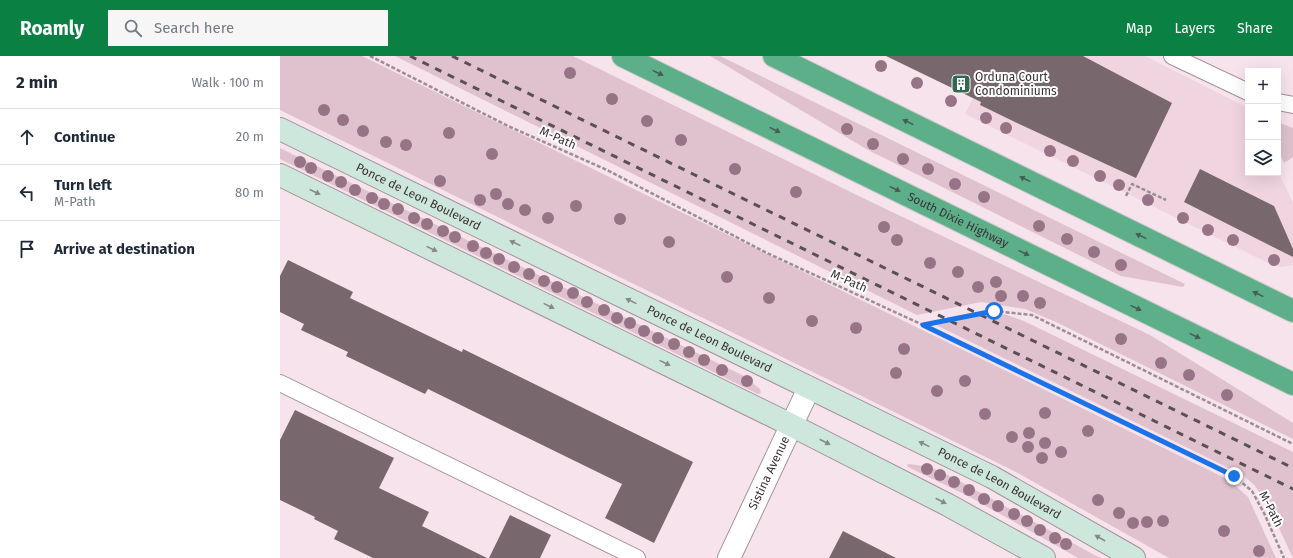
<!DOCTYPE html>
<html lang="en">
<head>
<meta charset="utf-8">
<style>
	:root { --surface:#fff; --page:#f6f6f7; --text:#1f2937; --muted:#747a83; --line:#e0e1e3; --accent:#0b8043 }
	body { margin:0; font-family:"Fira Sans",sans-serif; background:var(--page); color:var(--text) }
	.controls { position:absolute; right:12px; top:12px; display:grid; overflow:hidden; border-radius:0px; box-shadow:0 4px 16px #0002 }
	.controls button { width:36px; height:36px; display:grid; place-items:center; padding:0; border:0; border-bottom:1px solid var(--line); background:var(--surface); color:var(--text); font:20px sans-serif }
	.stop { position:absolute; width:12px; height:12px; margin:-9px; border:3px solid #1a73e8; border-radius:50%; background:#fff }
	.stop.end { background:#1a73e8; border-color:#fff; box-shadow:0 1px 4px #0008 }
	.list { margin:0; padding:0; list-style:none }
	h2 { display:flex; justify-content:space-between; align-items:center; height:52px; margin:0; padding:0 16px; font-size:17px }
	h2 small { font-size:13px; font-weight:400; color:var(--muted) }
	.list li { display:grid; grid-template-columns:26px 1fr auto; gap:12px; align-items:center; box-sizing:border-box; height:56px; padding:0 16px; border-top:1px solid var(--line) }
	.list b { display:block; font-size:15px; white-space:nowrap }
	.list p { margin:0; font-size:13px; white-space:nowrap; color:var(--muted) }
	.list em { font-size:13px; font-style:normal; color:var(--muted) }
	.icon { flex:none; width:22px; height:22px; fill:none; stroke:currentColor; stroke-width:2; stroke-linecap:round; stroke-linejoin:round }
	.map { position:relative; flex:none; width:1013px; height:502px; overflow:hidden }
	header { display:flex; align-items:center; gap:24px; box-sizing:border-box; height:56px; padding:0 20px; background:var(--accent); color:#fff }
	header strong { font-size:19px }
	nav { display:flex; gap:22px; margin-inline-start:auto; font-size:14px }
	.search { width:280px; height:36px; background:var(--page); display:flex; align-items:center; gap:10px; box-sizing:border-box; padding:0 14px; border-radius:0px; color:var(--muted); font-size:15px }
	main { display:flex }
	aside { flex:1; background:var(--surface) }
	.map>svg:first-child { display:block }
	.built { fill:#f0d5e0 }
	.green { fill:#dfc2ce }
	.building { fill:#79676e }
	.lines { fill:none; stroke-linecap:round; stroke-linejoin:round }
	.lane-casing { stroke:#a39199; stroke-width:18 }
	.street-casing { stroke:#a39199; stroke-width:24 }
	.secondary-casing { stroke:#a39199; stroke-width:24 }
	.highway-casing { stroke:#cccacb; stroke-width:24 }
	.path { stroke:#9c8e94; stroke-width:2.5; stroke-dasharray:4 2; stroke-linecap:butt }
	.lane { stroke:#fff; stroke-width:16 }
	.street { stroke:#fff; stroke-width:22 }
	.secondary { stroke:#cee7dc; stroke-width:22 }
	.highway { stroke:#5daf8a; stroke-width:22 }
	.rail { stroke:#594f54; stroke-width:3; stroke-dasharray:7 7; stroke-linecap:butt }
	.tree { fill:#967485 }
	.oneway { fill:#465e53 }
	.oneway2 { fill:#848c89 }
	.route { stroke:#1a73e8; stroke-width:5 }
	.labels { text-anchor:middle; stroke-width:4; stroke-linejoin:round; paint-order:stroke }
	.poi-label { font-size:12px; fill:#3a3236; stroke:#fff; text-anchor:start }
	.street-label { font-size:12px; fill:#3a3236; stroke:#fff }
</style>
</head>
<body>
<header>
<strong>Roamly</strong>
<div class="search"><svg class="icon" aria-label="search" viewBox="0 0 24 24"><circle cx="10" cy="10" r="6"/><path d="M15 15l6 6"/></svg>Search here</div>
<nav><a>Map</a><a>Layers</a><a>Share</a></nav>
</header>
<main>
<aside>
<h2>2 min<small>Walk · 100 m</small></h2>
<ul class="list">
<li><svg class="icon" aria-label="ahead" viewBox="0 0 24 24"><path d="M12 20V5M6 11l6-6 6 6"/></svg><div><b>Continue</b></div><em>20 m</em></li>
<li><svg class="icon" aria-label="left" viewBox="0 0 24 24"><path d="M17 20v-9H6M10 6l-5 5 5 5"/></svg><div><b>Turn left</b><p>M-Path</p></div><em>80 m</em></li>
<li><svg class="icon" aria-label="arrive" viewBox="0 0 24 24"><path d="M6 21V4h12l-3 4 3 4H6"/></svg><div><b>Arrive at destination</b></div></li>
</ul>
</aside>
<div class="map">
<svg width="1013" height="502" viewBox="0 0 1013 502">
	<rect width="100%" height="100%" fill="#f7e3eb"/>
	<polygon class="built" points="714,0 865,0 968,52 968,117 998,117 998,115 1013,147 1013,209 1002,211 992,209 685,58"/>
	<g class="green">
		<polygon points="0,0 82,0 949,424 968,441 996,502 889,502 734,415 0,54"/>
		<polygon points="115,0 293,0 587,144 870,279 1013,367 1013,383 776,266 745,253 701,246 637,259"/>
		<polygon points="430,0 440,0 905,228 903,231 841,220 588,94"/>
		<polygon points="998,66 1013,72 1013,101 1004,107 998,95"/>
		<polygon points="0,92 464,320 480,333 481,337 478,338 0,103"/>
		<polygon points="716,257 727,259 744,265 1013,396 1013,502 987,447 975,430 963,419 656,269"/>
		<polygon points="629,408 650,411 670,420 820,502 798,502 690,441 628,411 627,409"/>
	</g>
	<g class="building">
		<polygon points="606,0 803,0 892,47 856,122 737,67 700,49 701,46"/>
		<polygon points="920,113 994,150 1013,193 1013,201 904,146"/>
		<polygon points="8,204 73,236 70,242 182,296 183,293 413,406 374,487 325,462 342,428 148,333 145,338 66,300 68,296 21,274 24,268 0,256 0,220"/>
		<polygon points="15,354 114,402 99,432 149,456 142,470 207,502 93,502 54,483 58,475 34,463 35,461 0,444 0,384"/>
		<polygon points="230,459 271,479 260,502 209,502"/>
		<polygon points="563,475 616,502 549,502"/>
	</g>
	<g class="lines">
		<g class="lane-casing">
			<g id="lane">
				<polyline points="892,0 968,36"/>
				<polyline points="998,46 1013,49"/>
				<polyline points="0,327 357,502"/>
			</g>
		</g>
		<g class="street-casing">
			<g id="street">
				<path id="s1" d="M449,502L529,332"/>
			</g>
		</g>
		<g class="secondary-casing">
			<g id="secondary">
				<path id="s2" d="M0,73L712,421L854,502"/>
				<polyline points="0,119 511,369 668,449 764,502"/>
			</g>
		</g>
		<g class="highway-casing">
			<g id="highway">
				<path id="s3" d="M343,0L1013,328"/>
				<polyline points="494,0 1013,255"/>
			</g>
		</g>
		<g class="path">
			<polyline points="90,0 228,70 327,114 487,197 643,269 954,420 972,435 984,457 1004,502"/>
			<polyline points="846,140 852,128 886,144"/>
			<polyline points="643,269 714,255 752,259 1013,388"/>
		</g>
		<use href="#lane" class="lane"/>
		<use href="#street" class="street"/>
		<use href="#secondary" class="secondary"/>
		<use href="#highway" class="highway"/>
		<g class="rail">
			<polyline points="130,0 1013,433"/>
			<polyline points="172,0 1013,412"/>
		</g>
	</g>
	<g class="tree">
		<circle cx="601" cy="10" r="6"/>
		<circle cx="290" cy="17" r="6"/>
		<circle cx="637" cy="27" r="6"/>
		<circle cx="332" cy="43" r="6"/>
		<circle cx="671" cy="45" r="6"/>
		<circle cx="44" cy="54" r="6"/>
		<circle cx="706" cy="62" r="6"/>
		<circle cx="63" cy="64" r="6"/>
		<circle cx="367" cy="65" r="6"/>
		<circle cx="726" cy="72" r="6"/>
		<circle cx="567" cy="73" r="6"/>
		<circle cx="83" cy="75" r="6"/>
		<circle cx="169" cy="77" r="6"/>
		<circle cx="401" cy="84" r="6"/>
		<circle cx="106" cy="86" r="6"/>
		<circle cx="593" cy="88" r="6"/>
		<circle cx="126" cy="89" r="6"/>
		<circle cx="770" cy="95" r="6"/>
		<circle cx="212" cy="98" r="6"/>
		<circle cx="623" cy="103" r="6"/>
		<circle cx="793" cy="105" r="6"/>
		<circle cx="20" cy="106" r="6"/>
		<circle cx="31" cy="112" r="6"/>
		<circle cx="455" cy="113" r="6"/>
		<circle cx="648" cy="113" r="6"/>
		<circle cx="48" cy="120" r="6"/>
		<circle cx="820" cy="120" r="6"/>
		<circle cx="160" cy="125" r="6"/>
		<circle cx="61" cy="126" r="6"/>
		<circle cx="675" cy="128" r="6"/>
		<circle cx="839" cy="129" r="6"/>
		<circle cx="75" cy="134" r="6"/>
		<circle cx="516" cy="136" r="6"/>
		<circle cx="216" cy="138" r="6"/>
		<circle cx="704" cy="141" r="6"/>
		<circle cx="92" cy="142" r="6"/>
		<circle cx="200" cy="144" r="6"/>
		<circle cx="868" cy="144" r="6"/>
		<circle cx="104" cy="148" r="6"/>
		<circle cx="228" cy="148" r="6"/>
		<circle cx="296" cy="150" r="6"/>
		<circle cx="118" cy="153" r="6"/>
		<circle cx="245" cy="154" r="6"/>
		<circle cx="134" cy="162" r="6"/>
		<circle cx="268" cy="162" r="6"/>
		<circle cx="903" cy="162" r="6"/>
		<circle cx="340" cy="163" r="6"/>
		<circle cx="147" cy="168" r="6"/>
		<circle cx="759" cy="170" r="6"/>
		<circle cx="604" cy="171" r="6"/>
		<circle cx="928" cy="174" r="6"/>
		<circle cx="163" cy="175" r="6"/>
		<circle cx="175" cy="181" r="6"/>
		<circle cx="787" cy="183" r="6"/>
		<circle cx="617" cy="184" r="6"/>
		<circle cx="953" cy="184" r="6"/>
		<circle cx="389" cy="186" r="6"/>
		<circle cx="193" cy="190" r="6"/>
		<circle cx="814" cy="196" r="6"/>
		<circle cx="206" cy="197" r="6"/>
		<circle cx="219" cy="203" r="6"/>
		<circle cx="994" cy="204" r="6"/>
		<circle cx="650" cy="207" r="6"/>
		<circle cx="841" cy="209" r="6"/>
		<circle cx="234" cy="211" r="6"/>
		<circle cx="678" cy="216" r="6"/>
		<circle cx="249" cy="218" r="6"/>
		<circle cx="447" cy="221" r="6"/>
		<circle cx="264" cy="225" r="6"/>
		<circle cx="716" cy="226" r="6"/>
		<circle cx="277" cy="231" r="6"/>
		<circle cx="698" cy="231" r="6"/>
		<circle cx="293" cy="237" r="6"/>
		<circle cx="721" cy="240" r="6"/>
		<circle cx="743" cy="240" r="6"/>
		<circle cx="489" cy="242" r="6"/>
		<circle cx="307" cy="246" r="6"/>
		<circle cx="760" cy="247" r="6"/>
		<circle cx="324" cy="254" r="6"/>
		<circle cx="337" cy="262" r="6"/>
		<circle cx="532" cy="265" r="6"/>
		<circle cx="350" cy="267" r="6"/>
		<circle cx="576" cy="272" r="6"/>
		<circle cx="364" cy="275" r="6"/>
		<circle cx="378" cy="282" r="6"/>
		<circle cx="841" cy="283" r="6"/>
		<circle cx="394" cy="288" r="6"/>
		<circle cx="624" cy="293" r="6"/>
		<circle cx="409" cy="296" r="6"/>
		<circle cx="424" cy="304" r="6"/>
		<circle cx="881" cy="307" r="6"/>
		<circle cx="442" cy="314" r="6"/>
		<circle cx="616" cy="317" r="6"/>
		<circle cx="909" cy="319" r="6"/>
		<circle cx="467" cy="325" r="6"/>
		<circle cx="685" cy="325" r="6"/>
		<circle cx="657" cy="335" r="6"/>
		<circle cx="947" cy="339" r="6"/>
		<circle cx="765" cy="357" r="6"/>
		<circle cx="705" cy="358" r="6"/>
		<circle cx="808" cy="375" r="6"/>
		<circle cx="749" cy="377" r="6"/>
		<circle cx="732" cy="381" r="6"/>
		<circle cx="765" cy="387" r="6"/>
		<circle cx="748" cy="391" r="6"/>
		<circle cx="781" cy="396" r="6"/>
		<circle cx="762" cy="402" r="6"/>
		<circle cx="647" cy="413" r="6"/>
		<circle cx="660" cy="419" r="6"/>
		<circle cx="674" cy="426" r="6"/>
		<circle cx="689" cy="434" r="6"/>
		<circle cx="704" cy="443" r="6"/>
		<circle cx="818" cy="444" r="6"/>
		<circle cx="718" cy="450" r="6"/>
		<circle cx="839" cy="457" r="6"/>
		<circle cx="734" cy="458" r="6"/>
		<circle cx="747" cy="465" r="6"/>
		<circle cx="883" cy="465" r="6"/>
		<circle cx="867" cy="466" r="6"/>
		<circle cx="853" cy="467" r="6"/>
		<circle cx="760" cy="474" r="6"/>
		<circle cx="944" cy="475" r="6"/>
		<circle cx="775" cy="482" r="6"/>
		<circle cx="786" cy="488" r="6"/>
		<circle cx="979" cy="495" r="6"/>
	</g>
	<defs><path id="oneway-solid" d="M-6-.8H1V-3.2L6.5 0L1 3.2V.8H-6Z"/></defs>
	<g class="oneway">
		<use href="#oneway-solid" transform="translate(378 17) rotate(26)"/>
		<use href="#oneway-solid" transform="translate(628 66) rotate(-154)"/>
		<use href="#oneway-solid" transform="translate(495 74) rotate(26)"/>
		<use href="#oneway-solid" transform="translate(745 123) rotate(-154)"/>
		<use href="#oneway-solid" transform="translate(615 133) rotate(26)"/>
		<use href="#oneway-solid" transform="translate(861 180) rotate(-154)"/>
		<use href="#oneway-solid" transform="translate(744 197) rotate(26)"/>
		<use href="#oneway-solid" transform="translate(978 238) rotate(-154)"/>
		<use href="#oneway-solid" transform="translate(856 252) rotate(26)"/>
		<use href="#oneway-solid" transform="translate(915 280) rotate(26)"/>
	</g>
	<g class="oneway2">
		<use href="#oneway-solid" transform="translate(35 136) rotate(26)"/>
		<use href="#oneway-solid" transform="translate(235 187) rotate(-154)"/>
		<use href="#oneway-solid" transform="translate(152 193) rotate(26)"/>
		<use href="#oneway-solid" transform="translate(351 245) rotate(-154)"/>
		<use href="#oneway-solid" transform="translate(269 250) rotate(26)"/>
		<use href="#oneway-solid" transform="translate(385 307) rotate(26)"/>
		<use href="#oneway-solid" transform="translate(545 386) rotate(27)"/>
		<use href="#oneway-solid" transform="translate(644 388) rotate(-154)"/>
		<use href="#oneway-solid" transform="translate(661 445) rotate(27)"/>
		<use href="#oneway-solid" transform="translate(820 482) rotate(-150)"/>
	</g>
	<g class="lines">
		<polyline class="route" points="714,255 643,269 954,420"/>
	</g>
	<defs>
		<g id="building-square" transform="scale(1)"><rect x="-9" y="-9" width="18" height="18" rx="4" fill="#316951" stroke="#fff"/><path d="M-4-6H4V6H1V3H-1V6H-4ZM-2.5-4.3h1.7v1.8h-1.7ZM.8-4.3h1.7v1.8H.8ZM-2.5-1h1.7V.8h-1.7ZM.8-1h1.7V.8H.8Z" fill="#fff"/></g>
	</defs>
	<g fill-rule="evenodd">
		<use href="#building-square" x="681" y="28"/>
	</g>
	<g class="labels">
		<g class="poi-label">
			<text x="695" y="25">Orduna Court<tspan x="695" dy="14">Condominiums</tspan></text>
		</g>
		<g class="street-label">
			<text transform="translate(278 82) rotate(24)" y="4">M-Path</text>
			<text dy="4" stroke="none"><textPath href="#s2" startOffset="154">Ponce de Leon Boulevard</textPath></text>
			<text dy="4" stroke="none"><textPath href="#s3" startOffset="373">South Dixie Highway</textPath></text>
			<text transform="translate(569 225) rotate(24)" y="4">M-Path</text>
			<text dy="4" stroke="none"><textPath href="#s2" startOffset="478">Ponce de Leon Boulevard</textPath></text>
			<text dy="4" stroke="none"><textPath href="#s1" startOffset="94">Sistina Avenue</textPath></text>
			<text dy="4" stroke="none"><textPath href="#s2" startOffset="802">Ponce de Leon Boulevard</textPath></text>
			<text transform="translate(991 453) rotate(63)" y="4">M-Path</text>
		</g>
	</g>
</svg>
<div class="controls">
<button>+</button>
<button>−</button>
<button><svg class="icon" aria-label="layers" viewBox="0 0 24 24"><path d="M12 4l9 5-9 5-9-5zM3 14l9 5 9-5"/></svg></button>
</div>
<div class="stop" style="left:714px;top:255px"></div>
<div class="stop end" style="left:954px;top:420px"></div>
</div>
</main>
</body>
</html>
